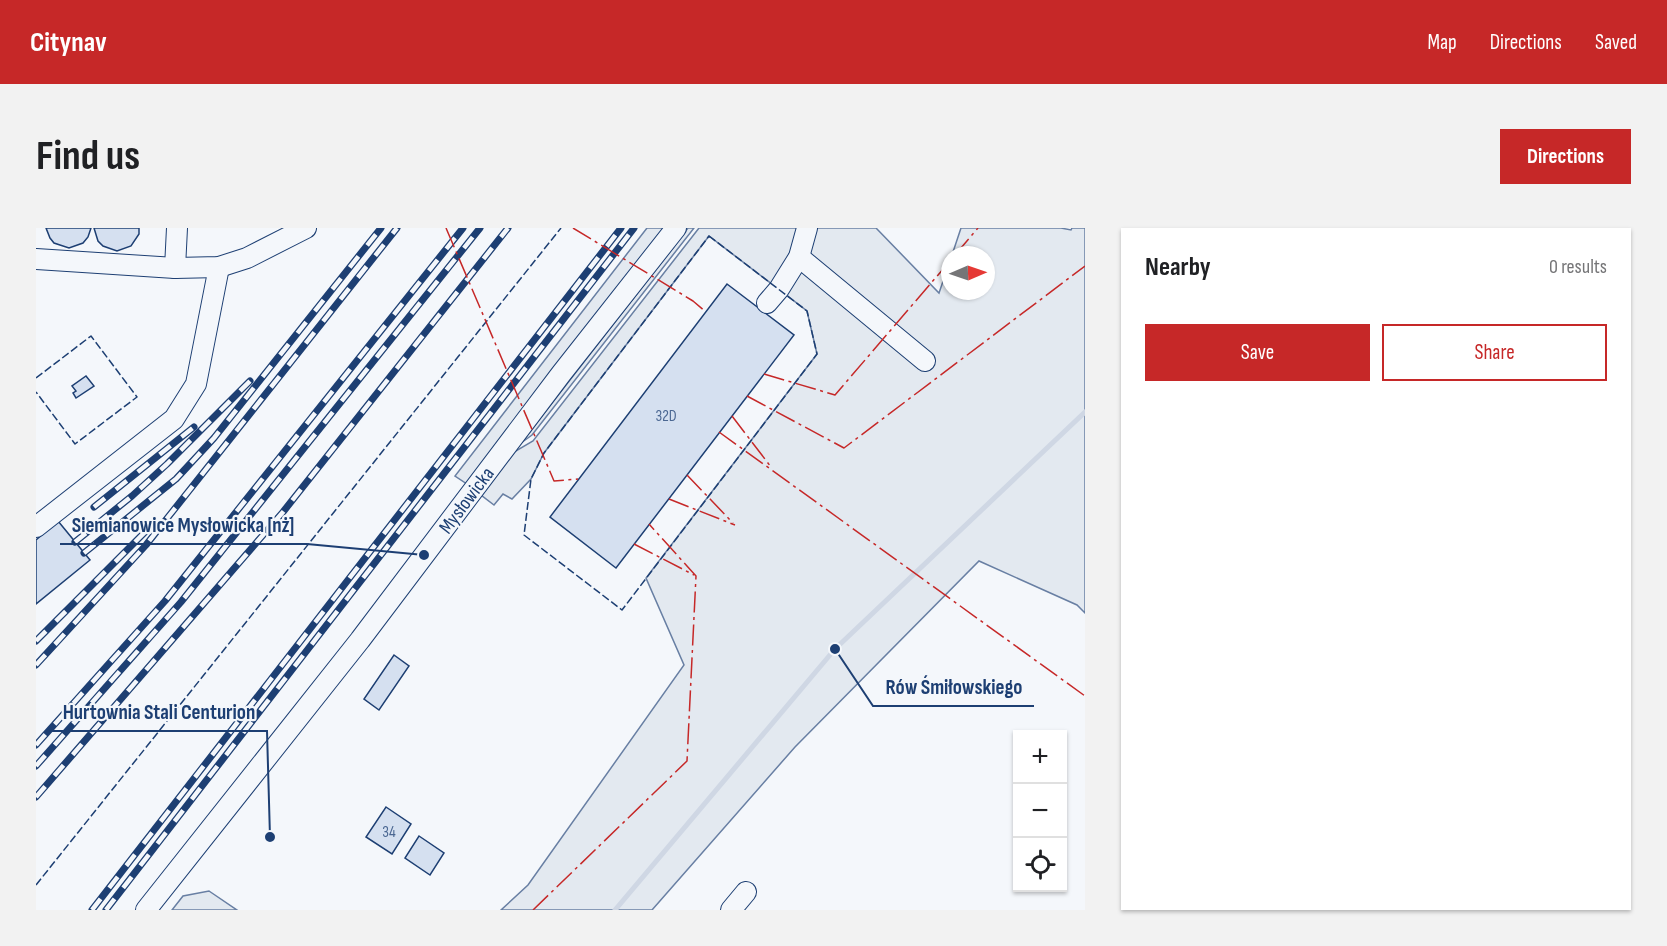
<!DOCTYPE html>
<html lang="en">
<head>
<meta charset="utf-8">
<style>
	:root { --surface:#fff; --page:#f2f2f2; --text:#202124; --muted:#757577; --line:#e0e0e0; --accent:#c62828 }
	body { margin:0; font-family:"Sofia Sans Condensed",sans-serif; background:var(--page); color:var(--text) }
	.controls { position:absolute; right:18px; bottom:18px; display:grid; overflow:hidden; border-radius:0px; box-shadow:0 2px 4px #0004 }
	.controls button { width:54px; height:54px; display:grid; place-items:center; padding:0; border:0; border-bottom:2px solid var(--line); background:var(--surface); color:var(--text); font:30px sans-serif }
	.compass { position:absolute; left:905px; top:18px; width:54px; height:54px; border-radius:50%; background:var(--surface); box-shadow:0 2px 4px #0004; rotate:88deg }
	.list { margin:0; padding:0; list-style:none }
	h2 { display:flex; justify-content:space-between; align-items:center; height:78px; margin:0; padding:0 24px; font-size:26px }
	h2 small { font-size:20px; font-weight:400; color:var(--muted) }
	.actions { display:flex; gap:12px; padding:18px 24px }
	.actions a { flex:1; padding:14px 0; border:2px solid var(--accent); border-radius:0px; text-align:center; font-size:21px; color:var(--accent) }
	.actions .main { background:var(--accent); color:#fff }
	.icon { flex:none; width:33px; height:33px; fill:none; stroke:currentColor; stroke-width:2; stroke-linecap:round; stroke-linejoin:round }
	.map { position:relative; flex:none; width:1049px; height:682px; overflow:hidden; border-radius:0px }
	header { display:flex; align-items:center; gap:36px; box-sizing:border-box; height:84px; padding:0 30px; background:var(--accent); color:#fff }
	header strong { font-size:28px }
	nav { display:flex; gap:33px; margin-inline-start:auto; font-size:21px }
	.intro { display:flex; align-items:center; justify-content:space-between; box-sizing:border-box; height:144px; padding:0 36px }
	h1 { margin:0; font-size:42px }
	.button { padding:15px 27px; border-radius:0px; background:var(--accent); color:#fff; font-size:21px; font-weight:700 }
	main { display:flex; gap:36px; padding:0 36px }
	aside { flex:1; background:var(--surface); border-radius:0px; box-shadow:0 2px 4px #0004 }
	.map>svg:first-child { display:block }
	.green { fill:#e3e9f0; stroke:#687fa3; stroke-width:1.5 }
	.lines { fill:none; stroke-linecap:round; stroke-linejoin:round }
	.stream { stroke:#cfd7e4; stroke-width:5 }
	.building { fill:#d5e0f0; stroke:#1d3f73; stroke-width:1.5 }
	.minor-casing { stroke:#1d3f73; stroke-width:22 }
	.minor { stroke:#f4f7fb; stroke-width:20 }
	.rail-casing { stroke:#1d3f73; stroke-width:7 }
	.rail { stroke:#f4f7fb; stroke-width:4.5; stroke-dasharray:14; stroke-linecap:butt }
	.fence { stroke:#1d3f73; stroke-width:1.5; stroke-dasharray:8 3; stroke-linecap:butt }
	.power { stroke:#c62828; stroke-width:1.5; stroke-dasharray:21 4.5 3 4.5; stroke-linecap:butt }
	.labels { text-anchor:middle; stroke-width:4.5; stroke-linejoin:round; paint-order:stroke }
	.number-label { font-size:16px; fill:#4b6792 }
	.street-label { font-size:20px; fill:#1d3f73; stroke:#f4f7fb }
	.leader { fill:none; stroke:#1d3f73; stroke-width:2 }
	.callout-dot { fill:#1d3f73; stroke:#f4f7fb; stroke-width:2 }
	.callout-label { font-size:21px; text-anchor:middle; font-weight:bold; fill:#1d3f73; stroke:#f4f7fb; stroke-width:4.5; stroke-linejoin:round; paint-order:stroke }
</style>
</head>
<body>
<header>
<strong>Citynav</strong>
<nav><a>Map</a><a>Directions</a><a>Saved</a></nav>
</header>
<div class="intro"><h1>Find us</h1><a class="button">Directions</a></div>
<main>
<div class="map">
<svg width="1049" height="682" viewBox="0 0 1049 682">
	<rect width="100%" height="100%" fill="#f4f7fb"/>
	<g class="green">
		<polygon points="611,0 629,0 431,256 419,248"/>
		<polygon points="652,0 658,0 496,207 485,215"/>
		<polygon points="663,0 840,0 903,65 914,33 914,63 950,63 950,27 916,27 925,0 1025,0 1035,2 1036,0 1049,0 1049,385 1041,377 943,333 759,519 616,682 465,682 492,657 648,437 610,350 781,126 771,83 673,8 508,225 495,251 476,271 467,266 458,277 445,267 478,224 497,213"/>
		<polygon points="173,663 201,682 136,682 147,668"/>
	</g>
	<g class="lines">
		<polyline class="stream" points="579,682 799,421 1049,184"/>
	</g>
	<g class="building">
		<polygon points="10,0 55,0 52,9 47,15 33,20 18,15 14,10"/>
		<polygon points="58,0 103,0 103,6 95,18 81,23 67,18 62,13"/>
		<polygon points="691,56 758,107 580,340 514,289"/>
		<polygon points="50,148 58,158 40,170 37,165 40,163 36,158"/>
		<polygon points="22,293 54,332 0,376 0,312"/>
		<polygon points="358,427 373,438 343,482 328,471"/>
		<polygon points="350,579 375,596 356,626 330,609"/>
		<polygon points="383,608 408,625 394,647 369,630"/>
	</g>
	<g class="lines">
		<g class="minor-casing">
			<g id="minor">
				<polyline points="763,29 889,133"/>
				<polyline points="0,31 139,40 183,39 211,30 270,0"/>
				<polyline points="139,40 141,0"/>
				<polyline points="731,75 743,61 763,29 771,0"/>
				<polyline points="0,299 138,191 160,156 183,39"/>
				<polyline points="110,682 324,412 525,146 640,0"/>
				<polyline points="695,682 710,664"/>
			</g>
		</g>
		<use href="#minor" class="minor"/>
		<g class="rail-casing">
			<g id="rail">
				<polyline points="58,279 158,199"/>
				<polyline points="39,314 96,268 131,236 214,153"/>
				<polyline points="48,325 140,251 178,210 345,0"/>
				<polyline points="0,413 116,297"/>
				<polyline points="0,437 110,317 361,0"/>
				<polyline points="0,517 129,373 427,0"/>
				<polyline points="0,538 145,374 444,0"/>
				<polyline points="0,569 247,284 472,0"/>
				<polyline points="56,682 585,0"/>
				<polyline points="70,682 598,0"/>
			</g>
		</g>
		<use href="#rail" class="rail"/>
		<g class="fence">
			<polygon points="673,8 771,83 781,126 586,382 488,307 495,251 508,225"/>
			<polyline points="0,150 55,108 101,169 39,216 0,164"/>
			<polyline points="0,657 525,0"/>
		</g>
		<g class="power">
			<polyline points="410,0 518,253 542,251"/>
			<polyline points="537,0 657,73 670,84"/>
			<polyline points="919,27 942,0"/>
			<polyline points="728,146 799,167 914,33"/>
			<polyline points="711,168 808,220 1049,38"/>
			<polyline points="696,188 735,239"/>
			<polyline points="683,204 1049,468"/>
			<polyline points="651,247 697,295"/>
			<polyline points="633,271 699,297"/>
			<polyline points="598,316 658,347"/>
			<polyline points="497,682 651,533 660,348 613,296"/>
		</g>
	</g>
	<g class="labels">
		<g class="number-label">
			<text x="630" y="193">32D</text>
			<text x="353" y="609">34</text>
		</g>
		<g class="street-label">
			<text transform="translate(430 272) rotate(-53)" y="7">Mysłowicka</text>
		</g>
	</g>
	<path class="leader" d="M388 327L271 316H24M799 421L837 478H998M234 609L231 503H14"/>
	<g class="callout-dot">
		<circle cx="388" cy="327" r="6"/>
		<circle cx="799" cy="421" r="6"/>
		<circle cx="234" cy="609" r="6"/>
	</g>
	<g class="callout-label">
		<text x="147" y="304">Siemianowice Mysłowicka [nż]</text>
		<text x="918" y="466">Rów Śmiłowskiego</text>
		<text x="123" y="491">Hurtownia Stali Centurion</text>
	</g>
</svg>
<div class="controls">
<button>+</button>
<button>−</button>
<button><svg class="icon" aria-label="locate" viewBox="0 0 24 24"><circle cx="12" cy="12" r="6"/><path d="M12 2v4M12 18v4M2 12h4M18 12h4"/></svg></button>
</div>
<svg class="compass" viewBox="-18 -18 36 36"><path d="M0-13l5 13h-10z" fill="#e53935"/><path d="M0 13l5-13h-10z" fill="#757577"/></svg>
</div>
<aside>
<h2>Nearby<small>0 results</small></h2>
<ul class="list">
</ul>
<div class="actions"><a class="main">Save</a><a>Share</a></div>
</aside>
</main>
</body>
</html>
